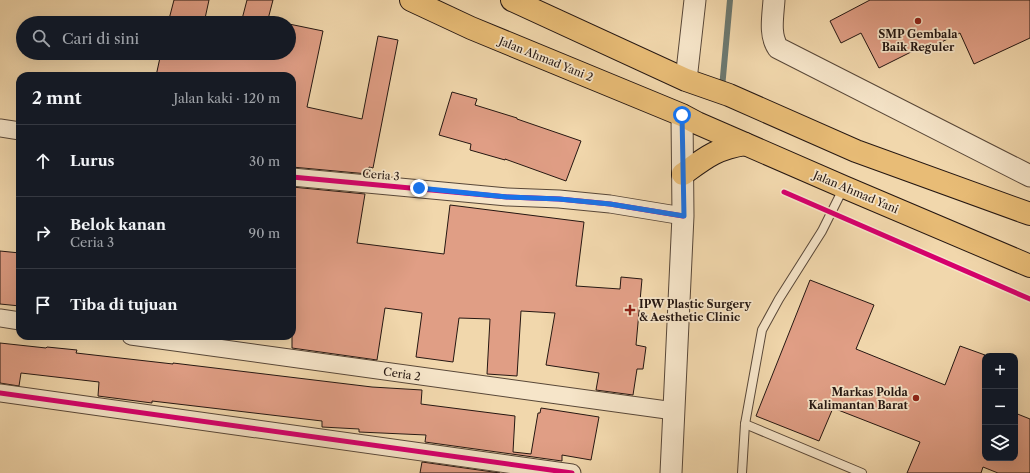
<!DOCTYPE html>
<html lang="id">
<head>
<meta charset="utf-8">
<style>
	:root { --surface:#171b24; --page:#242831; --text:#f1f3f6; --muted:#9ea1a6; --line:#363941 }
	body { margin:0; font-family:"Libre Caslon Text",serif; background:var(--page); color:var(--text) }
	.controls { position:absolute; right:12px; bottom:12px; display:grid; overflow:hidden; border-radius:8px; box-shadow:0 4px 16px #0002 }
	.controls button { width:36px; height:36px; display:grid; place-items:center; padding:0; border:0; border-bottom:1px solid var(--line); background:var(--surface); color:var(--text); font:20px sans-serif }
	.stop { position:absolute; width:12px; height:12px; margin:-9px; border:3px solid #1a73e8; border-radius:50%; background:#fff }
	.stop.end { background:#1a73e8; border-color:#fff; box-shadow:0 1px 4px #0008 }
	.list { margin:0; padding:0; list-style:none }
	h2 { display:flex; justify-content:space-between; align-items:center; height:52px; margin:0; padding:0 16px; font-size:17px }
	h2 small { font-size:13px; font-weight:400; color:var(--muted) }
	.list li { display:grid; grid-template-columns:26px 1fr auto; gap:12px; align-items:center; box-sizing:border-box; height:72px; padding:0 16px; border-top:1px solid var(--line) }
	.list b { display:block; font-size:15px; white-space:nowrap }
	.list p { margin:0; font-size:13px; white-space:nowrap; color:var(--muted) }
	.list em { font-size:13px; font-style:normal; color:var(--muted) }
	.icon { flex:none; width:22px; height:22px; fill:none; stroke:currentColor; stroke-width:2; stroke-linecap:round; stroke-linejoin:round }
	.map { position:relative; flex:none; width:1030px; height:473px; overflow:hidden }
	.search { position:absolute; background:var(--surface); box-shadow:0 4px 16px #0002; left:16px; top:16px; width:280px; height:44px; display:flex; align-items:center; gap:10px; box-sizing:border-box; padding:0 14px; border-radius:22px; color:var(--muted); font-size:15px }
	.panel { position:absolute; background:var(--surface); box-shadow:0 4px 16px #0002; left:16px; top:72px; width:280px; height:268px; border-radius:12px }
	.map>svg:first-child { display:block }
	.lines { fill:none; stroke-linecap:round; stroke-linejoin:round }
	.stream { stroke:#6c786f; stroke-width:6 }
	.building { fill:#e09e85; stroke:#251712 }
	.service-casing { stroke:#584738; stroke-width:10 }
	.minor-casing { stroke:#584738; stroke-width:19 }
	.tertiary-casing { stroke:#584738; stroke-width:23 }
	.trunk-casing { stroke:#251712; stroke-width:24 }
	.service { stroke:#f6e5c9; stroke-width:8 }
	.minor { stroke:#f6e5c9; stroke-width:17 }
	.tertiary { stroke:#f6e5c9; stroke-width:21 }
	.trunk { stroke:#e8bc76; stroke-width:22 }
	.cycleway-casing { stroke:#f6e5c9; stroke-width:8 }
	.cycleway { stroke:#d6006c; stroke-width:5 }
	.route { stroke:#1a73e8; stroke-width:5 }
	.poi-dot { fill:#8f2418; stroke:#f6e5c9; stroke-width:1.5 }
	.labels { text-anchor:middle; stroke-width:3.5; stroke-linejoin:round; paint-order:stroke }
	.poi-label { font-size:11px; font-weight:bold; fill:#251712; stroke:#f6e5c9 }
	.street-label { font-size:11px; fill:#251712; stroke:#f6e5c9 }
</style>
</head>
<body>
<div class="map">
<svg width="1030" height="473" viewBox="0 0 1030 473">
	<rect width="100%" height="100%" fill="#f1d7ac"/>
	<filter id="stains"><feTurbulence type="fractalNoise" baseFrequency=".005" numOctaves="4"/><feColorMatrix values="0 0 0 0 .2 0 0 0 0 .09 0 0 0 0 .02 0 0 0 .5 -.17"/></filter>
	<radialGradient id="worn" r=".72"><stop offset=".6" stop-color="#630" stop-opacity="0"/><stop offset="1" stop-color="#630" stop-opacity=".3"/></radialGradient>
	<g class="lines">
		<polyline class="stream" points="722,88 730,0"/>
	</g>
	<g class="building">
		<polygon points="174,0 209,0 204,23 168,23"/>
		<polygon points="247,0 273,0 267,23 241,23"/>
		<polygon points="870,0 1030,0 1030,38 974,64 960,33 923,51 921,47 879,68 861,33 841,43 830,21"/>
		<polygon points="289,24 323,31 307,107 362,119 378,36 398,40 373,168 369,167 368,174 292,167 292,76 156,76 161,53 289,53"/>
		<polygon points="452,92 477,99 475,105 517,118 517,119 581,141 566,181 505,159 505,160 470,150 471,144 439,135"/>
		<polygon points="292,187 365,194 357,243 444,254 450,205 584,222 576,286 620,289 621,277 642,279 636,345 646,347 643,369 637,369 633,395 596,390 599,373 546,365 555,313 521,311 517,376 487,374 490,319 459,318 453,362 416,357 422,313 385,308 377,360 292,348"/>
		<polygon points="0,251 20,253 20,306 0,304"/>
		<polygon points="810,280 874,305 856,349 945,385 960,346 985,355 985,458 1015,458 1015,413 1030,419 1030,473 998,473 983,467 981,473 907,473 920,442 833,408 819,441 756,416"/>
		<polygon points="0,343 46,348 47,347 77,350 76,353 173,364 173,363 372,387 422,390 421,404 515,416 513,452 531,454 538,413 540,413 541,408 599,417 591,460 562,455 562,461 425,442 426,435 359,432 359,429 322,427 322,421 152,401 152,403 98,396 99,382 21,373 19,386 0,383"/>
		<polygon points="422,462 500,473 420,473"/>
	</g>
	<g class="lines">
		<g class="service-casing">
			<g id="service">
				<polyline points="745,424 862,473"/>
				<polyline points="742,473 745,424 762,330 779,299 822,231 844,187"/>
			</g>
		</g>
		<g class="minor-casing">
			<g id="minor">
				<polyline points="0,128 20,131"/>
				<polyline points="292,177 507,197 559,199 610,204 683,216"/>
				<polyline points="0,318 20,321"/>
				<polyline points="131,336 674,411"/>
				<polyline points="0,393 572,473"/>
			</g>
		</g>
		<g class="tertiary-casing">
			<g id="tertiary">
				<path d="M774,0C773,16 769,35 778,48L1030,176"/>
				<polyline points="686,80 695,0"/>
				<polyline points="671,473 683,216 682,115"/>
			</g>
		</g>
		<g class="trunk-casing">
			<g id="trunk">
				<polyline points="411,0 471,28 682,115 697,123 844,187 1030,266"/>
				<polyline points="512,0 686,80 729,95 856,151 1030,214"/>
				<path d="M683,174C705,158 717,148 745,144"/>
			</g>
		</g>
		<use href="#service" class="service"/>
		<use href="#minor" class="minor"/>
		<use href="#tertiary" class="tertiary"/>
		<use href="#trunk" class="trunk"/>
		<g class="cycleway-casing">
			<g id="cycleway">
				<polyline points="292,177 507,197 559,199 610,204 683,216"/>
				<polyline points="784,192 1030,299"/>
				<polyline points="0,393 572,473"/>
			</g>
		</g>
		<use href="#cycleway" class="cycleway"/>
	</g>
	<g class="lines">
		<polyline class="route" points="419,188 507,197 559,199 610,204 684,216 682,115"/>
	</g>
	<g class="poi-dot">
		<circle cx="918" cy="21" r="4"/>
		<path d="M628 304h4v4h4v4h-4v4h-4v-4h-4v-4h4z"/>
		<circle cx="916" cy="398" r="4"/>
	</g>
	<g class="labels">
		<g class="poi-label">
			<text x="918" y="38">SMP Gembala<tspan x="918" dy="13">Baik Reguler</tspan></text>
			<text x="639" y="308" text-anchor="start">IPW Plastic Surgery<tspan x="639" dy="13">&amp; Aesthetic Clinic</tspan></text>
			<text x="908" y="396" text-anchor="end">Markas Polda<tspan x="908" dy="13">Kalimantan Barat</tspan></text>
		</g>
		<g class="street-label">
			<text transform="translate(546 59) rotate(22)" y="4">Jalan Ahmad Yani 2</text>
			<text transform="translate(381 175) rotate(5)" y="4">Ceria 3</text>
			<text transform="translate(856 192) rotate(23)" y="4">Jalan Ahmad Yani</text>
			<text transform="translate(402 374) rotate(8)" y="4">Ceria 2</text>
		</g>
	</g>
	<rect width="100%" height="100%" filter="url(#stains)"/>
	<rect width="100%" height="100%" fill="url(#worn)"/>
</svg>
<div class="controls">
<button>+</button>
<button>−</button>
<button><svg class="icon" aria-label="layers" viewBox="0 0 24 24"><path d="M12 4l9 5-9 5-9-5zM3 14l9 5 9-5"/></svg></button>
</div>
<div class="stop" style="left:682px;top:115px"></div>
<div class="stop end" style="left:419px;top:188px"></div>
<div class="search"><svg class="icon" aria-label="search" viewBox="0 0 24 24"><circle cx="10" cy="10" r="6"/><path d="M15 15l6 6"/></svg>Cari di sini</div>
<section class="panel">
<h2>2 mnt<small>Jalan kaki · 120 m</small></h2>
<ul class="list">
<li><svg class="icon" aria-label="ahead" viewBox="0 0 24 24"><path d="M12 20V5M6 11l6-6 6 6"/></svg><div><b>Lurus</b></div><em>30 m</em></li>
<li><svg class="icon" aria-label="right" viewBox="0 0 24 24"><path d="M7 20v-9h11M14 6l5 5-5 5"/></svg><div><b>Belok kanan</b><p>Ceria 3</p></div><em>90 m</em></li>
<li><svg class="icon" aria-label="arrive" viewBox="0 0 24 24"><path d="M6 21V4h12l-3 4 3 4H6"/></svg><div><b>Tiba di tujuan</b></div></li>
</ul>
</section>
</div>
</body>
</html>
